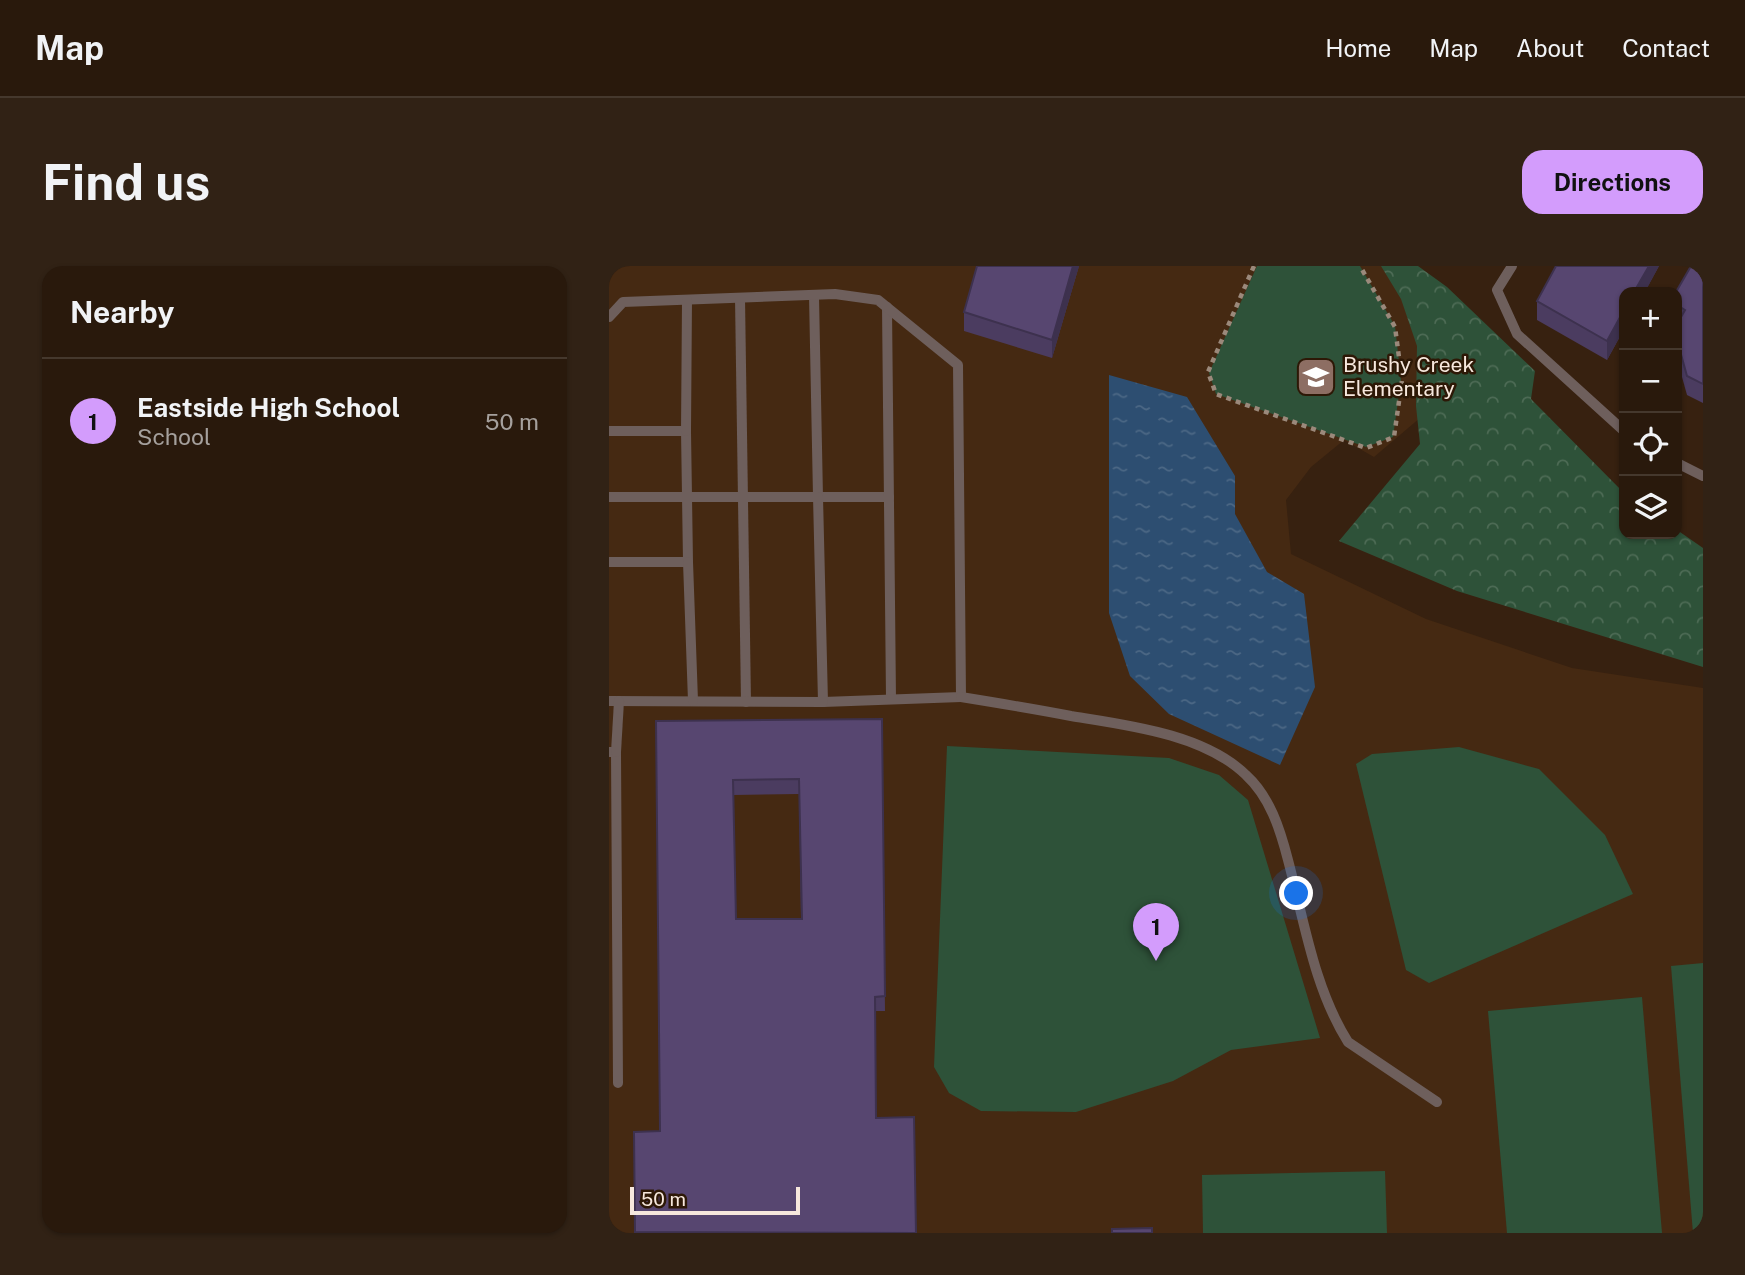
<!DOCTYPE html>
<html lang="en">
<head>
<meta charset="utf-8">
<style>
	:root { --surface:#29190c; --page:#312215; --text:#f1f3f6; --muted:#a5a09d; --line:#45382d; --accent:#d39cfc }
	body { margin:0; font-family:"Public Sans",sans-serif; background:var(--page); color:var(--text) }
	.controls { position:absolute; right:21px; top:21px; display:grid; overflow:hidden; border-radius:14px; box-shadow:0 2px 5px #0004 }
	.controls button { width:63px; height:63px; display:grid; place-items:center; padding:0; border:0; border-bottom:2px solid var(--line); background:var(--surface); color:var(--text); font:35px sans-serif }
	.scale { position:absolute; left:21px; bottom:18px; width:170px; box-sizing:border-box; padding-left:7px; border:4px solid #f7e8dd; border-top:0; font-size:19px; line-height:24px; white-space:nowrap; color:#f7e8dd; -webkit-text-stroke:5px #2d1806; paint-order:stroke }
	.you { position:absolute; left:688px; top:628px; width:24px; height:24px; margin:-18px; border:5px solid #fff; border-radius:50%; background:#1a73e8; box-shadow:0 0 0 10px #1a73e833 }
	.badge { display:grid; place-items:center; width:46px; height:46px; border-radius:50%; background:var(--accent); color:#111; font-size:23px; font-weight:700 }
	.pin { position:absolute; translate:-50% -58px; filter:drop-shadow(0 2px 4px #0008) }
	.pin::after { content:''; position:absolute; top:37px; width:24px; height:21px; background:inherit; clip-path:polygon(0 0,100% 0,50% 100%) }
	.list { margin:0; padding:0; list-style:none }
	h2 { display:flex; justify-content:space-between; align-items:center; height:91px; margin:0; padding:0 28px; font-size:30px }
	h2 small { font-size:23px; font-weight:400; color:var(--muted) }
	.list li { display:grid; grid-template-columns:46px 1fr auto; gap:21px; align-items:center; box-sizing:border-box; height:126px; padding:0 28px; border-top:2px solid var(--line) }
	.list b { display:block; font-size:26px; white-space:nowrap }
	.list p { margin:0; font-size:23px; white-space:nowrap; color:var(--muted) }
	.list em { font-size:23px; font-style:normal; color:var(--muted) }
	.icon { flex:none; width:38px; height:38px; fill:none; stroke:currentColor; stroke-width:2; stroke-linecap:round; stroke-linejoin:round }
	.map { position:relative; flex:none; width:1094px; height:967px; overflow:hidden; border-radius:21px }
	header { display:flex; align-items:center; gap:42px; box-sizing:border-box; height:98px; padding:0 35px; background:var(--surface); border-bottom:2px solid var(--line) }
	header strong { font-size:33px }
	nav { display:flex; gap:38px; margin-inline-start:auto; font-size:24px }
	.intro { display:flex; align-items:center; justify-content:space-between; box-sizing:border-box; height:168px; padding:0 42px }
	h1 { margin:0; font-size:49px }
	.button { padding:18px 32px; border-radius:21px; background:var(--accent); color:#111; font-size:24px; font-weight:700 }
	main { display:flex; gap:42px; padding:0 42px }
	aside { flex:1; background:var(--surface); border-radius:21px; box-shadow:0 2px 5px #0004 }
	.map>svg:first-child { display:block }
	.built { fill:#452912 }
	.forest { fill:url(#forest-crowns) }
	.green { fill:#2e5239 }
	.water { fill:url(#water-ripples) }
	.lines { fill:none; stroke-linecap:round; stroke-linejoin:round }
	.path { stroke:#9b897b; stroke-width:4.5; stroke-dasharray:5 5; stroke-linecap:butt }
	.service { stroke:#6e5f5c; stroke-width:10 }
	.wall { fill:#4b3c60; fill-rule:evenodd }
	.shaded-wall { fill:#3d314e }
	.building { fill:#574670; stroke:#3d314e; stroke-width:2; fill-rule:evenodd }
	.labels { text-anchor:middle; stroke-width:5; stroke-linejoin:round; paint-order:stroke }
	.poi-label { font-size:21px; fill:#f7e8dd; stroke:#2d1806; text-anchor:start }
</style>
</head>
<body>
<header>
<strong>Map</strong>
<nav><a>Home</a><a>Map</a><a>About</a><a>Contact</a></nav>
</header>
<div class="intro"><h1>Find us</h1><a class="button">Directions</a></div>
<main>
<aside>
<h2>Nearby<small></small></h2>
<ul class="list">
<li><span class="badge">1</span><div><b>Eastside High School</b><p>School</p></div><em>50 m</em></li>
</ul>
</aside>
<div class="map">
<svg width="1094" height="967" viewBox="0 0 1094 967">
	<defs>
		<pattern id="forest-crowns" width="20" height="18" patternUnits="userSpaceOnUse" patternTransform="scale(1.75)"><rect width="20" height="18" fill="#2e5239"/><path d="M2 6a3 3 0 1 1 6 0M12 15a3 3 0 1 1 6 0" fill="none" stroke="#4d6b55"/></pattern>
		<pattern id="water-ripples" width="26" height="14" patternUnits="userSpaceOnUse" patternTransform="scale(1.75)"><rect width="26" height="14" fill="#2d4e71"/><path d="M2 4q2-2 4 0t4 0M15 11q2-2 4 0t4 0" fill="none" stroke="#4c6885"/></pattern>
	</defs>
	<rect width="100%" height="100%" fill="#372110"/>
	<polygon class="built" points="0,0 776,0 801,27 818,146 765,191 735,174 702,201 677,234 682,288 817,353 963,402 1094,422 1094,967 0,967"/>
	<polygon class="forest" points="772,0 809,0 838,21 926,105 922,133 1015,227 1015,268 1068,268 1068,264 1094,282 1094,401 848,325 730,275 811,178 807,140 808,80 792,33"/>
	<g class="green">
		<polygon points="648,0 751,0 786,60 792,114 784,171 757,181 607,128 600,107"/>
		<polygon points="338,480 560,492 610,509 639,534 711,772 622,784 564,815 467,846 372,845 340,827 325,801"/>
		<polygon points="850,481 930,503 996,569 1024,628 820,717 797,704 747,498 763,488"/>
		<polygon points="1094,697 1094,967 1084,967 1062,700"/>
		<polygon points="1033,731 1053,967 898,967 879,745"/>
		<polygon points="776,905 778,967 594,967 593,909"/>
	</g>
	<polygon class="water" points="500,109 578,131 626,210 626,248 658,306 695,328 706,421 671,499 560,448 521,410 500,347"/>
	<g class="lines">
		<polyline class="path" points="645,0 599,106 607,128 757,182 785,171 793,114 786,61 751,0"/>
		<g class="service">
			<polyline points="903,0 888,24 908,68 1015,165"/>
			<polyline points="205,30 209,231 280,231"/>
			<polyline points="131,32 137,436"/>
			<polyline points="278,41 282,433"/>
			<polyline points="0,51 14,36 226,28 269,34 349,99 352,431 214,436"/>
			<polyline points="0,165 77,165 79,296 0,296"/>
			<polyline points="77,165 78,34"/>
			<polyline points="1068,197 1094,210"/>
			<polyline points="0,231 209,231 214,436 0,435"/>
			<polyline points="79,296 84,435"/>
			<path d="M352,431C389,437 426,443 462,450C518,459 595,468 637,509C661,531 671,563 679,594C695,654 705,722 739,776L828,836"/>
			<polyline points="0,486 7,486 9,817"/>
			<polyline points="7,486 10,435"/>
		</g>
	</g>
	<g class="wall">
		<polygon points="470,0 443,92 355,65 355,46"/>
		<polygon points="1050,0 998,94 928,54 928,35"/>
		<polygon points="1094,0 1094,137 1078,129 1068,93 1068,26"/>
		<path d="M273,453L276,745H266L267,852L307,967H26L25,866L51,865L47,455ZM190,528L192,653H127L124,529Z"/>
	</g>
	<g class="shaded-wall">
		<polygon points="464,0 470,0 443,92 443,74"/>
		<polygon points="1040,0 1050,0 1036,26 1025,26"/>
		<polygon points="1015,44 1015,63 998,94 998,75"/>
	</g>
	<g class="building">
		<polygon points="368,0 464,0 443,74 355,46"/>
		<polygon points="947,0 1040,0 1025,26 1015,26 1015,44 998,75 928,35"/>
		<polygon points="1082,0 1094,0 1094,118 1078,110 1068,74 1068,58 1076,44 1068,39 1067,26"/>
		<path d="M273,453L276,730L266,731L267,852L305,851L307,967L26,966L25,866L51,865L47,455ZM190,513L193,653H127L124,514Z"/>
		<polygon points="543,962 543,967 503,967 503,963"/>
	</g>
	<defs>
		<g id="school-square" transform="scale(2.0125)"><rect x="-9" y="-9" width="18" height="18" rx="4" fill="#8d6e63" stroke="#2d1806"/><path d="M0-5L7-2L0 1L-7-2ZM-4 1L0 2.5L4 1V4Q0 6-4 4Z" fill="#fff"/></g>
	</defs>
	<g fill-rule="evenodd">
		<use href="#school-square" x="707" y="111"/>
	</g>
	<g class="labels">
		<g class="poi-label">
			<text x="734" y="106">Brushy Creek<tspan x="734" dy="24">Elementary</tspan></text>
		</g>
	</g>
</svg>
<div class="controls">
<button>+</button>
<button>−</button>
<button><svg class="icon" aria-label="locate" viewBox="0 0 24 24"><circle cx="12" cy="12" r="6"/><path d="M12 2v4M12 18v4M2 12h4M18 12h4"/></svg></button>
<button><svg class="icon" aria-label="layers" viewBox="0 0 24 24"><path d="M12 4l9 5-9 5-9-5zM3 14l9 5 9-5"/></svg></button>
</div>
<div class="scale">50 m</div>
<div class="you"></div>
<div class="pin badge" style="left:547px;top:695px">1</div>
</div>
</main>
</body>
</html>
